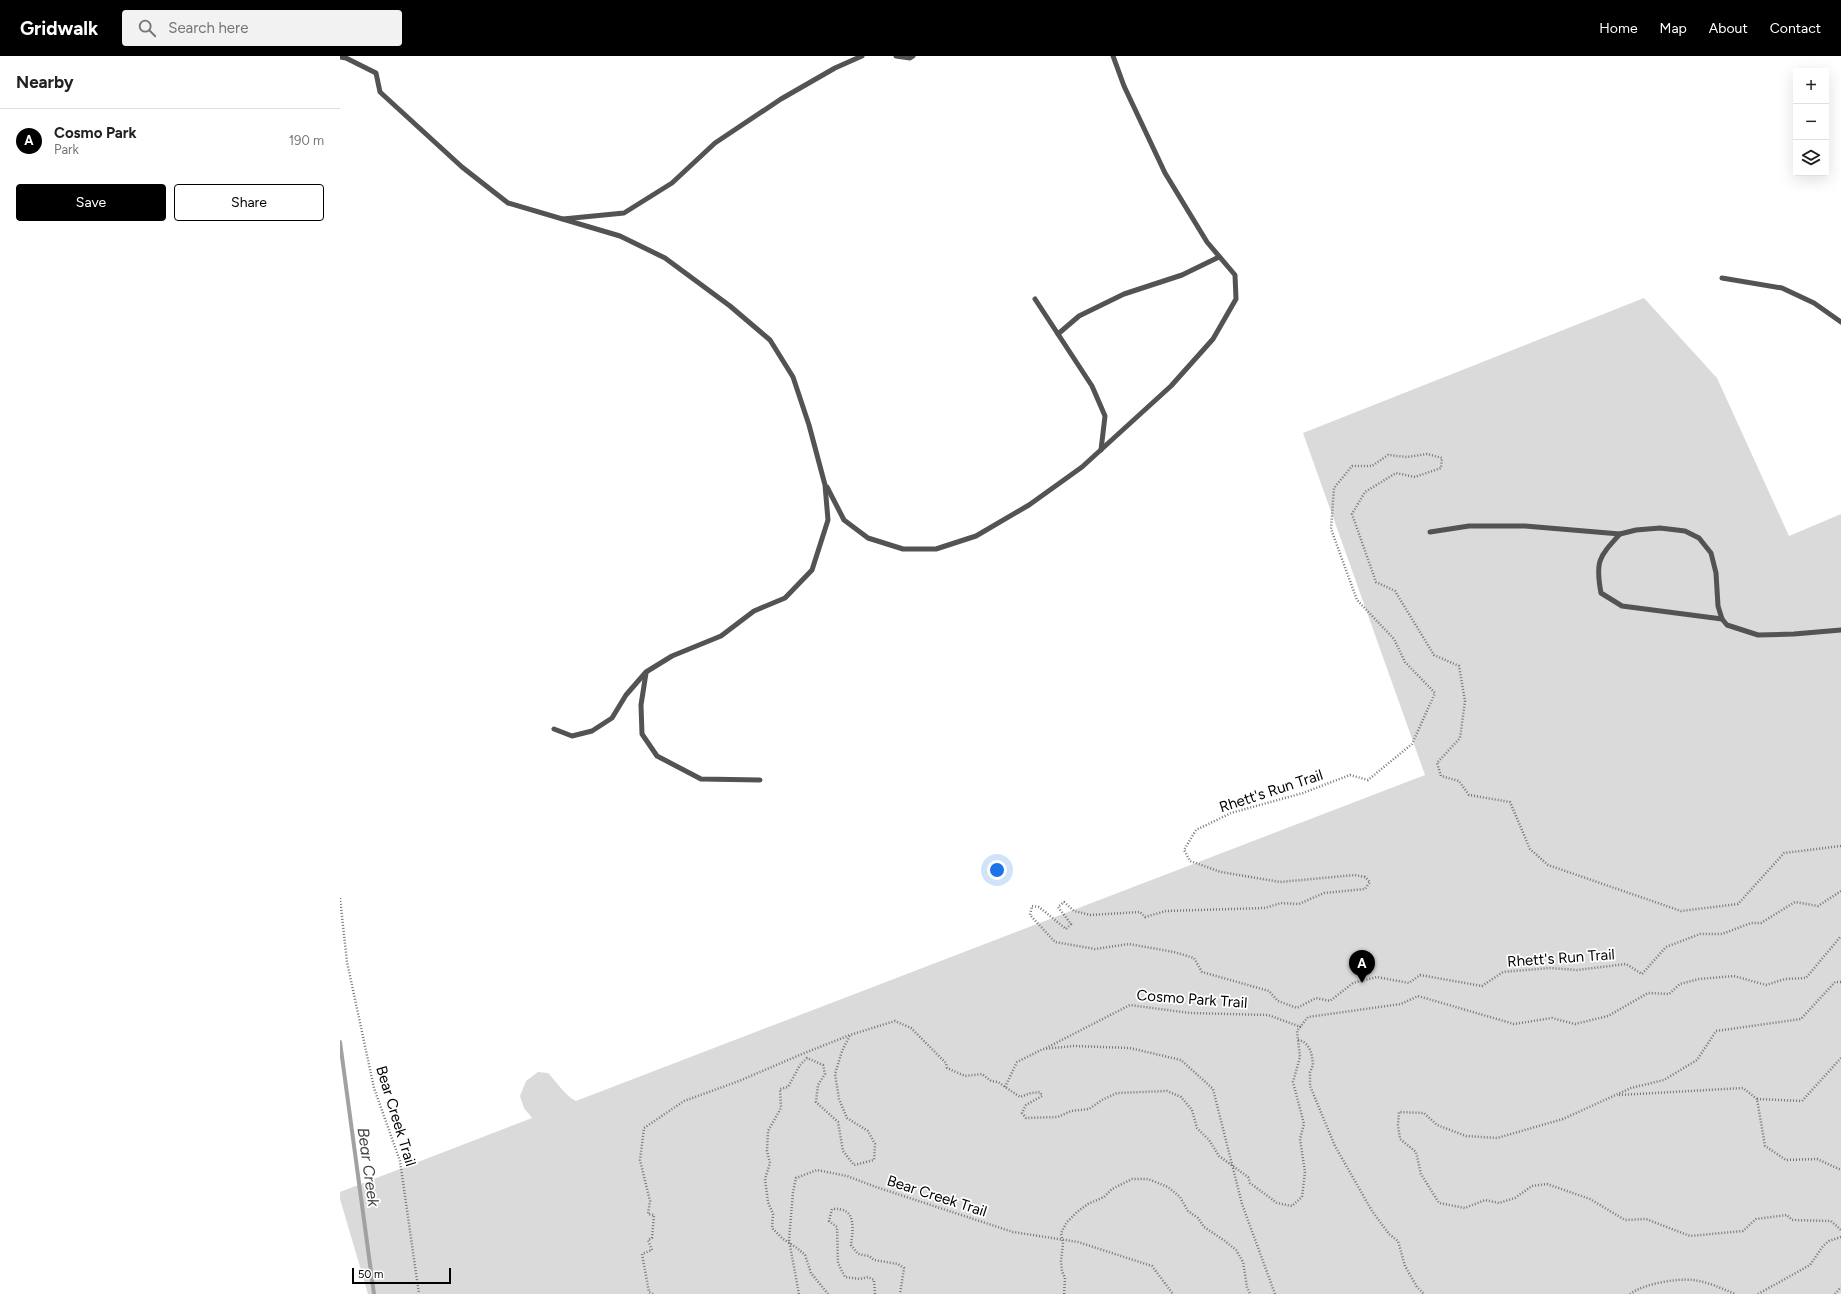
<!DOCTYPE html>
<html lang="en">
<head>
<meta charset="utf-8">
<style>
	:root { --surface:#fff; --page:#f2f2f2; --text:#202124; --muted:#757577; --line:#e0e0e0; --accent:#000 }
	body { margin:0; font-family:Figtree,sans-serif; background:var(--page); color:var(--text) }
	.controls { position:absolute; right:12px; top:12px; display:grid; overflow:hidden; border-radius:4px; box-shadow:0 4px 16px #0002 }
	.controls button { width:36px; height:36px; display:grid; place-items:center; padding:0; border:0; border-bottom:1px solid var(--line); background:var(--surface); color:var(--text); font:20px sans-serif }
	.scale { position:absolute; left:12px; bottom:10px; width:99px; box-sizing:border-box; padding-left:4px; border:2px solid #000; border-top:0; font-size:11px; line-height:14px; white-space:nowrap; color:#000; -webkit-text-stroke:3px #fff; paint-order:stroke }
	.you { position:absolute; left:657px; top:814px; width:14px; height:14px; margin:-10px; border:3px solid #fff; border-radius:50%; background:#1a73e8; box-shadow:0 0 0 6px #1a73e833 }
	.badge { display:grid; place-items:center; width:26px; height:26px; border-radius:50%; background:var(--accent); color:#fff; font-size:13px; font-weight:700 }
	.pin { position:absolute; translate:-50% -33px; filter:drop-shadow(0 1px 2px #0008) }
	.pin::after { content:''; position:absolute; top:21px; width:14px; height:12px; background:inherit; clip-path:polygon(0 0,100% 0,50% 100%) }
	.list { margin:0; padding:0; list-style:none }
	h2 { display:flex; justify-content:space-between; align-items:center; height:52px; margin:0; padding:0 16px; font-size:17px }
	h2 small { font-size:13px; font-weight:400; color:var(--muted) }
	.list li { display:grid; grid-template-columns:26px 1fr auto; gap:12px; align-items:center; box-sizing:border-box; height:64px; padding:0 16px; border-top:1px solid var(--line) }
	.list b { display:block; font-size:15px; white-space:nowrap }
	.list p { margin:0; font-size:13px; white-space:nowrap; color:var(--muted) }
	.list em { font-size:13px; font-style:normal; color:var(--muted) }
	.actions { display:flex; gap:8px; padding:12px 16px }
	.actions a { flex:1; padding:9px 0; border:1px solid var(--accent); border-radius:4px; text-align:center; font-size:14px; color:var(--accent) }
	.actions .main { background:var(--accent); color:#fff }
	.icon { flex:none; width:22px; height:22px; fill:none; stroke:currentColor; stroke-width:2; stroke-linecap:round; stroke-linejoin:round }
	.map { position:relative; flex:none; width:1501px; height:1238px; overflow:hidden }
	header { display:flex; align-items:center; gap:24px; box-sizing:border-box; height:56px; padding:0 20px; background:var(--accent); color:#fff }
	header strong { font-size:19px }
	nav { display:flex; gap:22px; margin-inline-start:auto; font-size:14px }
	.search { width:280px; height:36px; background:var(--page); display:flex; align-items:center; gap:10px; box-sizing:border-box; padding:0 14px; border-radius:4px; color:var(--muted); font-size:15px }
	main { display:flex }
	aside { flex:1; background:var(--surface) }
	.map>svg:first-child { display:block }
	.green { fill:#dadada }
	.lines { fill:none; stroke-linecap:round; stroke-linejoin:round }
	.stream { stroke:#a1a1a1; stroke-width:4 }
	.path { stroke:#757575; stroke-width:2.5; stroke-dasharray:1 2; stroke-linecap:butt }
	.lane { stroke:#535353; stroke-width:5 }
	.labels { text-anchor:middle; stroke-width:3.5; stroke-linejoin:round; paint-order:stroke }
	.street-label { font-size:15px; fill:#000; stroke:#fff }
	.water-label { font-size:16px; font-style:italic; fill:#424242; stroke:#fff }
</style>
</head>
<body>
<header>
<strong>Gridwalk</strong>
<div class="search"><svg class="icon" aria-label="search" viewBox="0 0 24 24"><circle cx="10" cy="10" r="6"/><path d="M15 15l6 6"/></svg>Search here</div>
<nav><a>Home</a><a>Map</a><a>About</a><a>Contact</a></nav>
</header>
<main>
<aside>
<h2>Nearby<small></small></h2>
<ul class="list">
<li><span class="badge">A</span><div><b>Cosmo Park</b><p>Park</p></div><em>190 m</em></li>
</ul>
<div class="actions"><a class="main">Save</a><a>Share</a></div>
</aside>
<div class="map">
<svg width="1501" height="1238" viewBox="0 0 1501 1238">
	<rect width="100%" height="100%" fill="#fff"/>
	<path class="green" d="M1304,242L1377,322L1449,480L1501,458V1238H28L0,1143V1136L192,1062L184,1052L180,1040L186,1025L198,1016L208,1017C217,1026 225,1040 236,1045L1085,719L963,377Z"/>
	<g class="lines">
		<polyline class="stream" points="0,986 34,1238"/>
		<g class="path">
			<polyline points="1501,790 1444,797 1398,848 1341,855 1208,809 1190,793 1170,746 1129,739 1119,725 1101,720 1097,707 1120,682 1125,645 1119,610 1094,599 1055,535 1036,526 1012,458 1025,436 1056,417 1075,421 1101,412 1102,402 1087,398 1067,401 1048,399 1032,410 1012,410 994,432 991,473 1017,544 1054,583 1065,606 1095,637 1072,688 1028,724 1010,719 963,737 891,757 856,774 844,794 850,805 881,816 940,826 1015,819 1025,821 1030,826 1025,833 984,837 959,848 941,847 925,852 826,855 805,861 800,856 750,859 734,855 724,846 718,851 731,868 726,873 699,851 692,850 690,859 715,886 755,893 789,888 834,896 854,902 862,916 929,935 938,945 957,952 976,942 990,945 1013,927 1037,921 1069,927 1080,919 1142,930 1163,916 1210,912 1237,914 1286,908 1302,918 1326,891 1360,878 1382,878 1411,867 1421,867 1455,846 1478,850 1501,835"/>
			<polyline points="0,842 7,906 34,1032 60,1105 79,1238"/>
			<polyline points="1501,926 1495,926 1461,963 1376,975 1357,1004 1324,1024 1291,1032 1223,1063 1157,1082 1126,1080 1097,1069 1084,1057 1059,1056 1058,1069 1060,1083 1076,1096 1081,1118 1099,1147 1125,1152 1145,1144 1159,1147 1175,1142 1192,1130 1207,1128 1250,1143 1285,1164 1306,1163 1350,1180 1403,1175 1416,1163 1447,1159 1452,1164 1491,1165 1501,1174"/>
			<path d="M958,984C970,986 972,998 973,1009L970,1016V1030L995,1090L1032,1155L1049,1178L1058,1185L1065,1210L1077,1231L1084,1238"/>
			<polyline points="706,992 790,949 850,957 928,959 961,971"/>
			<polyline points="1501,1002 1462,1045 1417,1043 1425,1090 1446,1104 1477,1103 1501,1114"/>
			<polyline points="665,1031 677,1006 703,993 734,990 790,992 841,1004 873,1033 902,1148 935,1238"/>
			<polyline points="1279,1039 1403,1032 1417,1043"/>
			<polyline points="313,1238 309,1236 302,1198 312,1194 308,1184 312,1182 314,1159 308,1158 310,1145 300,1104 304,1072 344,1045 399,1025 462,998 510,979"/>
			<polyline points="459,1238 449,1184 453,1136 456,1122 477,1114 507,1120 536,1131 673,1176 738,1186 812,1210 833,1238"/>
			<polyline points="488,1238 471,1217 465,1199 457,1192 443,1183 432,1172 433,1158 428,1146 425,1123 430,1107 427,1095 428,1075 441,1052 440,1033 448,1031 460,1009 467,1002 483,1009 485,1018 478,1029 476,1046 498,1066 503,1095 514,1109 534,1104 535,1088 528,1075 507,1062 499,1043 495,1018 502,995 510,979 555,965 571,972 606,1007 607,1012 625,1020 642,1018 651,1025 658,1026 680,1041 691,1037 700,1036 702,1040 686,1049 682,1057 686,1062 718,1061 731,1055 749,1053 762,1044 777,1037 827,1035 841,1041 852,1054 857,1072 869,1084 879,1100 908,1121 910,1127 937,1147 952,1150 962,1141 965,1116 960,1083 964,1068 953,1026 960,1001 957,975 968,961 1061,948 1078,940 1174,968 1212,962 1235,968 1268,960 1308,937 1329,938 1340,928 1359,923 1394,920 1426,929 1445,923 1466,922 1501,880"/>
			<path d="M535,1238L534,1224L528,1221L520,1223L505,1221L498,1207L497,1171L489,1165L492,1153C517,1151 513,1172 511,1189L518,1198L529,1200L534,1204L558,1208L564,1212L560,1238"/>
			<polyline points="724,1238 725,1222 722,1215 721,1205 723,1188 721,1177 727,1166 737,1156 748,1148 764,1141 772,1133 792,1123 808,1123 828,1131 840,1141 848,1155 858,1162 864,1171 885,1185 896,1194 903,1206 907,1231 910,1238"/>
			<path d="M1290,1238C1303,1228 1337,1222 1353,1224C1368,1226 1381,1232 1395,1238"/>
			<polyline points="1418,1238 1470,1209 1483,1190 1489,1185 1501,1181"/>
			<polyline points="1495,1238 1501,1231"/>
		</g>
		<g class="lane">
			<polyline points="556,0 570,2 573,0"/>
			<polyline points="0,1 6,2 36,17 40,36 122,111 168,147 280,180 325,202 390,250 430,284 453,321 469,369 485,429 488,464 472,514 445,542 414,555 381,580 332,600 306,616 286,639 272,662 252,675 232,680 214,673"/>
			<polyline points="223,163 284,157 332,127 375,87 441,43 495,12 522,0"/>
			<polyline points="1382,222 1442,232 1474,247 1501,266"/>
			<polyline points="695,243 752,330 765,360 761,394"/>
			<polyline points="718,278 739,260 784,238 842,219 879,201"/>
			<polyline points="487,431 504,464 528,482 563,493 596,493 636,480 689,449 742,411 831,330 873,283 896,243 895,219 867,186 825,117 784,30 773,0"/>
			<polyline points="1090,476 1129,470 1185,470 1280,478 1296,474 1320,472 1345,475 1359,482 1371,497 1376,517 1378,550 1382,563 1387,569 1418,579 1454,578 1501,574"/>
			<path d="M1280,478C1259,501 1255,505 1261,537L1282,550L1382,563"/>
			<polyline points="306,617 301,649 302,678 317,700 361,723 420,724"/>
		</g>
	</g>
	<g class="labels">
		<g class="street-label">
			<text transform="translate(931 735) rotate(-18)" y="5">Rhett's Run Trail</text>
			<text transform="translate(1221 902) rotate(-4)" y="5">Rhett's Run Trail</text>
			<text transform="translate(852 943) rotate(4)" y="5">Cosmo Park Trail</text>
			<text transform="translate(56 1060) rotate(73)" y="5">Bear Creek Trail</text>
			<text transform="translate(597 1140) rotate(18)" y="5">Bear Creek Trail</text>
		</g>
		<g class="water-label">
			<text transform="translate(29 1111) rotate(82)" y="6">Bear Creek</text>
		</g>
	</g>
</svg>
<div class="controls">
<button>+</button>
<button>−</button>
<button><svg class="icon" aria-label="layers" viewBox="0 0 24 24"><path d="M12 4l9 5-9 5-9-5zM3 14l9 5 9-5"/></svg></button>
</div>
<div class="scale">50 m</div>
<div class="you"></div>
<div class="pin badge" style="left:1022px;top:927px">A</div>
</div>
</main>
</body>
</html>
